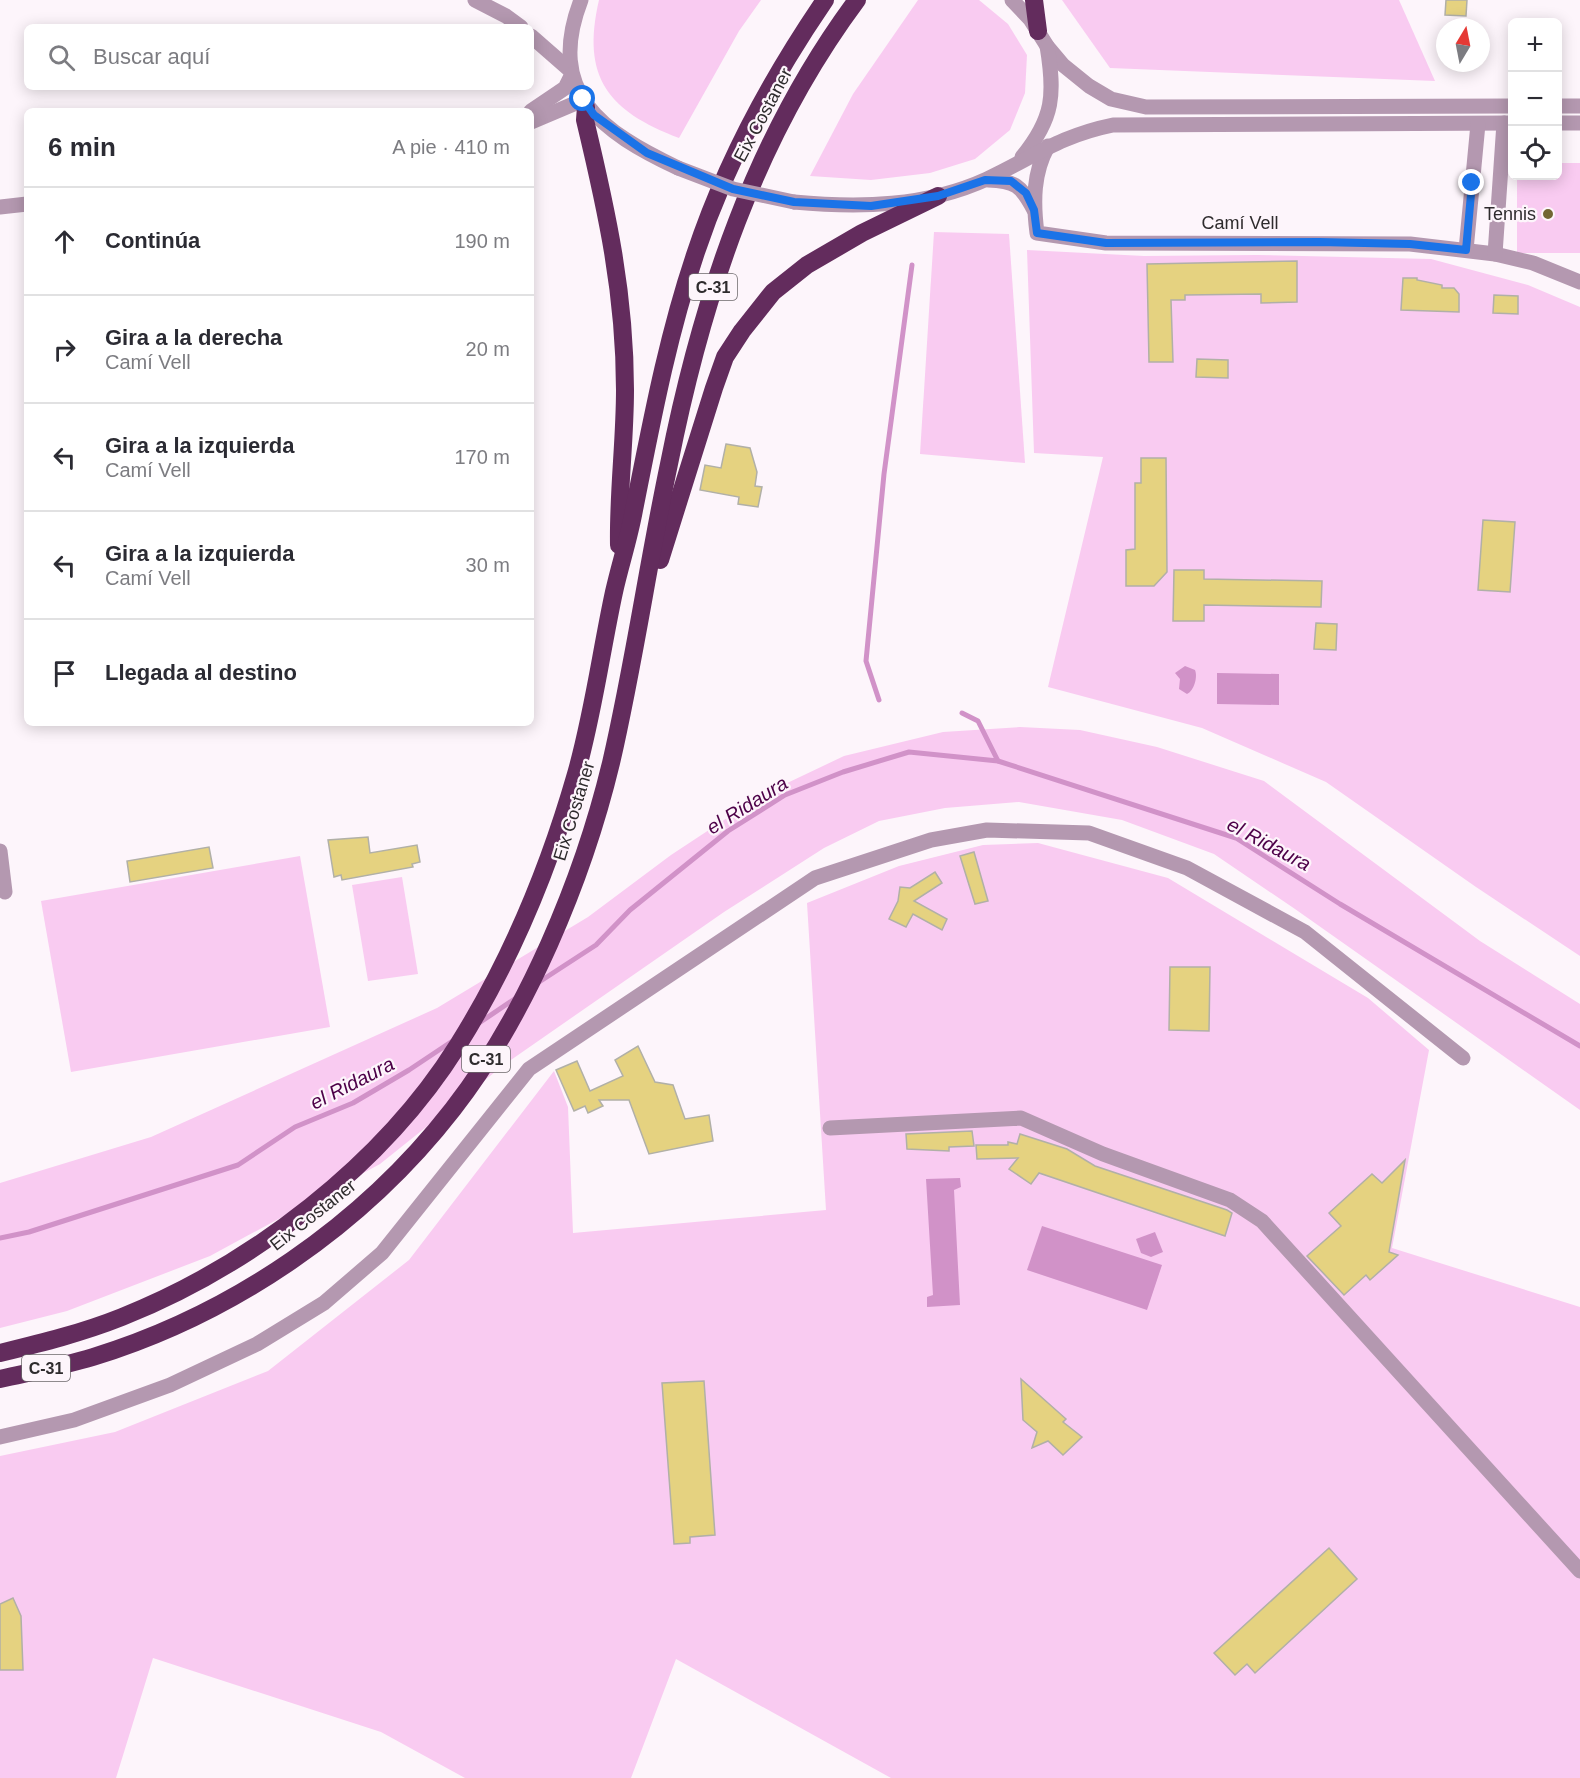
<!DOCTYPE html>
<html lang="es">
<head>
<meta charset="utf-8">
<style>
	:root { --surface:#fff; --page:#f7f7f7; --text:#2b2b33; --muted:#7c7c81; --line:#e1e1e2 }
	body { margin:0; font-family:Arial,sans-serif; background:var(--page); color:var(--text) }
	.controls { position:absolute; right:18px; top:18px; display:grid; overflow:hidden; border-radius:9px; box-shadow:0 3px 15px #0003 }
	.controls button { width:54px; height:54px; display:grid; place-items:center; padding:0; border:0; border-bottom:2px solid var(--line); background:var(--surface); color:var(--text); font:30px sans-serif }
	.compass { position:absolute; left:1436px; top:18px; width:54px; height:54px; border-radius:50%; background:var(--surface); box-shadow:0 3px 15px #0003; rotate:10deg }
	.stop { position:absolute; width:18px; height:18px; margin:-14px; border:4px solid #1a73e8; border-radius:50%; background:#fff }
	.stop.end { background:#1a73e8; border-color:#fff; box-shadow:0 2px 6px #0008 }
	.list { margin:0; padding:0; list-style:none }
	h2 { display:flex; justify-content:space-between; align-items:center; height:78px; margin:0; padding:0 24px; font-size:26px }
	h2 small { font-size:20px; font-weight:400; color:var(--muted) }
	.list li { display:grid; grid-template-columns:39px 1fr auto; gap:18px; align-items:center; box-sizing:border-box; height:108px; padding:0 24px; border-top:2px solid var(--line) }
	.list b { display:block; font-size:22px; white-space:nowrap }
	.list p { margin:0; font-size:20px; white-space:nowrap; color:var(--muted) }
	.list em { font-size:20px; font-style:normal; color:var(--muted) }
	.icon { flex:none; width:33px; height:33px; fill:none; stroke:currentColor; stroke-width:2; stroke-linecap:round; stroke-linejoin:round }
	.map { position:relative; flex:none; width:1580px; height:1778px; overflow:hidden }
	.search { position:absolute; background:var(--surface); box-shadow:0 3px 15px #0003; left:24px; top:24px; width:510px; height:66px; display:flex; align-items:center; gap:15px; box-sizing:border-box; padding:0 21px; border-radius:9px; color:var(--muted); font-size:22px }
	.panel { position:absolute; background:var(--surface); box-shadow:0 3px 15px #0003; left:24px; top:108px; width:510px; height:618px; border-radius:9px }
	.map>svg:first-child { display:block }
	.green { fill:#f9cbf1 }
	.water { fill:#d192c8 }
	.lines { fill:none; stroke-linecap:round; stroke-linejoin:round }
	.stream { stroke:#d192c8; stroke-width:5 }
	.building { fill:#e5d280; stroke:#b1b0a7; stroke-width:1.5 }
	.minor { stroke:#b498b0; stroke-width:15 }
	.highway { stroke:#632c5d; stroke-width:18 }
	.minor-bridge { stroke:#b498b0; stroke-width:15 }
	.route { stroke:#1a73e8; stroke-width:8 }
	.poi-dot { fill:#726733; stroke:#fdf5fb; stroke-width:2 }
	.labels { text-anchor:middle; stroke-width:4.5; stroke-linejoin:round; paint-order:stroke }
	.shield { fill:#fdf5fb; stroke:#6c686b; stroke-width:1.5 }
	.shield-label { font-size:16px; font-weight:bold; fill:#2e2b2d }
	.street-label { font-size:18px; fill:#2e2b2d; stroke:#fdf5fb }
	.poi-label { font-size:18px; fill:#2e2b2d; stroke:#fdf5fb; text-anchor:end }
	.water-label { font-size:20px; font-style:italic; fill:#4d0048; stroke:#fdf5fb }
</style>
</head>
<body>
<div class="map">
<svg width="1580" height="1778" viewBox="0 0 1580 1778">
	<rect width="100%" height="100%" fill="#fdf5fb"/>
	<g class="green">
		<path d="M599,0H761L739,31L679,138C608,111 581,77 599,0Z"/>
		<polygon points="918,0 979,0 1008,24 1027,55 1025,93 1010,130 975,159 930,173 871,180 810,176 853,94"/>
		<polygon points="1062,0 1399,0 1435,81 1110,68"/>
		<polygon points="1558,163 1580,163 1580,253 1517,253 1517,176 1558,176"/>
		<polygon points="934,232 1009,234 1025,463 920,454"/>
		<polygon points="1027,250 1144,256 1257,255 1431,259 1528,285 1580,307 1580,956 1476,887 1326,782 1202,728 1048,687 1103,457 1034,453"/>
		<polygon points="1020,727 1080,730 1157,747 1264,781 1480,941 1580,1004 1580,1110 1295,909 1214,854 1122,820 1019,802 945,808 879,821 824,848 724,912 505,1064 380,1164 210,1256 67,1311 0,1328 0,1183 151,1137 437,1008 588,917 671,855 762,795 844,756 943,732"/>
		<polygon points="1038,843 1168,878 1368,998 1429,1050 1392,1248 1580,1307 1580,1778 891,1778 676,1659 631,1778 465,1778 381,1732 153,1658 116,1778 0,1778 0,1456 115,1432 268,1371 409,1260 554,1071 568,1107 573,1233 826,1210 807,903 899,866 983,845"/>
		<polygon points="300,856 330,1027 71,1072 41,901"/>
		<polygon points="402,877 418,974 368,981 352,885"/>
	</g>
	<g class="water">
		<path d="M1185,666L1195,670C1198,677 1194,691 1187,694L1179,689L1180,679L1175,673Z"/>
		<polygon points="1217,673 1279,674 1279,705 1217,704"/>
		<polygon points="960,1178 961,1187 954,1190 960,1305 927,1307 927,1297 933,1295 926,1179"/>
		<polygon points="1042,1226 1162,1265 1147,1310 1027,1270"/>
		<polygon points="1155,1232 1163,1252 1151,1257 1141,1253 1136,1239"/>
	</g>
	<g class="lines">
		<g class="stream">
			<polyline points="879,700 866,661 884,474 912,265"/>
			<polyline points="962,713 978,721 998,761"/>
			<polyline points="536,984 596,945 630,910 728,831 785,795 843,772 909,752 998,761 1236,838 1340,904 1580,1046"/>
			<polyline points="479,1023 516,998"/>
			<polyline points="0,1238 29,1232 238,1165 295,1127 353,1103 409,1070 451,1042"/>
		</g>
	</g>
	<g class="building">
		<polygon points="1446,0 1467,0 1466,16 1445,15"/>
		<polygon points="1297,261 1297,302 1261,303 1261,294 1185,295 1185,300 1171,300 1173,362 1149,362 1147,264"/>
		<polygon points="1403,278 1417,278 1417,280 1442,285 1442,288 1454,288 1459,294 1459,312 1401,310"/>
		<polygon points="1494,295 1518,296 1518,314 1493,313"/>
		<polygon points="1197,359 1228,360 1228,378 1196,377"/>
		<polygon points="726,444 750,448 757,472 755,486 762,487 758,507 738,504 739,497 700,490 705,465 721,468"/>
		<polygon points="1141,458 1166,458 1167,572 1154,586 1126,586 1126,550 1135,549 1135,483 1141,483"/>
		<polygon points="1483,520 1515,522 1510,592 1478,590"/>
		<polygon points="1174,570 1204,570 1204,579 1322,581 1321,607 1204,605 1204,621 1173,621"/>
		<polygon points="1316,623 1337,624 1336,650 1314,649"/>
		<polygon points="368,837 370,853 417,845 420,862 412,864 413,867 342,880 341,875 334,877 328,840"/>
		<polygon points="209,847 213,868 130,882 127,861"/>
		<polygon points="974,852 988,901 975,904 960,856"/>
		<polygon points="935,872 942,883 914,901 947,919 942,930 913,914 906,927 889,919 898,901 900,887 910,888"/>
		<polygon points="1170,967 1210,967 1209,1031 1169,1030"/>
		<polygon points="638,1046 655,1082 673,1085 685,1119 709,1115 713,1141 649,1154 629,1100 599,1100 603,1106 588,1113 585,1106 574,1111 556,1070 577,1061 590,1091 623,1076 615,1060"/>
		<polygon points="972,1131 974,1146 949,1147 949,1151 907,1149 906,1134"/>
		<polygon points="1020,1134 1067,1149 1095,1166 1227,1210 1232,1213 1225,1236 1039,1173 1031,1184 1009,1169 1018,1158 977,1159 976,1145 1008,1145 1008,1142 1017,1144"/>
		<polygon points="1405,1160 1389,1252 1398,1255 1370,1280 1366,1275 1344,1295 1307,1256 1341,1226 1329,1213 1372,1174 1382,1183"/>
		<polygon points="1021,1379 1066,1419 1063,1422 1082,1437 1063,1455 1048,1441 1032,1448 1037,1432 1023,1420"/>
		<polygon points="704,1381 715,1535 690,1537 690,1543 674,1544 662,1383"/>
		<polygon points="1329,1548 1357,1579 1255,1673 1247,1664 1235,1675 1214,1653"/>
		<polygon points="13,1598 21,1616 23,1670 0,1670 0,1604"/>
	</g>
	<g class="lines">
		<g class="minor">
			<polyline points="475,0 506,16 521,27"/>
			<path d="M581,0C545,93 602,132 678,168"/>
			<polyline points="1012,0 1030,19 1047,46 1063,65 1089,86 1111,99 1146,107 1512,106"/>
			<polyline points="531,36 571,71"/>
			<polyline points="1558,106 1580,106"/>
			<polyline points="531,111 565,88 572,74"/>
			<polyline points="531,122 583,100"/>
			<polyline points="1558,123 1580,123"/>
			<path d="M1048,146C1033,173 1033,202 1037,233L1106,243L1410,244L1495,254L1533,263L1580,282"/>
			<path d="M1022,157C1054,118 1055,94 1047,46"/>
			<path d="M988,180C1015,181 1021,185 1034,210"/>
			<path d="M794,202C859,208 926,207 987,179C1034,157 1059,136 1113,125L1512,123"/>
			<polyline points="0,207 27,204"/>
			<polyline points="1466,250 1478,124"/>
			<polyline points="1495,254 1504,123"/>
			<polyline points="0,851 5,892"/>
			<polyline points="830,1128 1021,1118 1103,1154 1230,1200 1262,1221 1580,1571"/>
			<polyline points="0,1437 74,1420 170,1385 257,1344 324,1303 382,1253 529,1069 815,878 931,840 987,830 1089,833 1187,868 1305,932 1463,1058"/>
		</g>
		<g class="highway">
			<polyline points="1034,0 1038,31"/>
			<path d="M586,107L585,120C607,212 625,294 625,390C625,442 618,493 619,545"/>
			<polyline points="660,560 714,388 725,357 742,331 773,292 807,265 862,233 938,196"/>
			<path d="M0,1353C41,1343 82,1333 122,1317C252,1265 383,1165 458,1045C510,962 549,868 576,774C593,715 601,652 614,592C620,565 629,538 634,510C651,425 667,338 695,255C725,164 771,79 825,0"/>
			<path d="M0,1379C31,1372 63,1366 93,1357C233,1314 363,1225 453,1109C527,1014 583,879 611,763C634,664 648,563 669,464C702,298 755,137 857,0"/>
		</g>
		<polyline class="minor-bridge" points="678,168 733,189 794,202"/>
	</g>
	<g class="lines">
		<polyline class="route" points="583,99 594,115 647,153 733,189 794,202 871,206 938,196 985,180 1011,181 1026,193 1034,210 1037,233 1106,243 1319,242 1410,244 1466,250 1472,183"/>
	</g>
	<circle class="poi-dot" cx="1548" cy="214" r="6"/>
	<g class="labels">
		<g class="shield">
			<rect x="689" y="274" width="48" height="26" rx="4.5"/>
			<rect x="462" y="1046" width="48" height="26" rx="4.5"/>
			<rect x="22" y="1355" width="48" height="26" rx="4.5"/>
		</g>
		<g class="shield-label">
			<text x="713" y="293">C-31</text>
			<text x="486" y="1065">C-31</text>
			<text x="46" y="1374">C-31</text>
		</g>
		<g class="street-label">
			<text transform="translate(763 115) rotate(-62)" y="6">Eix Costaner</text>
			<text x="1240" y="229">Camí Vell</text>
			<text transform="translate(574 811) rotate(-73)" y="6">Eix Costaner</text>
			<text transform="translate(313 1215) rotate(-38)" y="6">Eix Costaner</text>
		</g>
		<g class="poi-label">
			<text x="1536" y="220">Tennis</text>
		</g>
		<g class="water-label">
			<text transform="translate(747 805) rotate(-32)" y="7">el Ridaura</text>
			<text transform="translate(1269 844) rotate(28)" y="7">el Ridaura</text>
			<text transform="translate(352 1083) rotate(-27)" y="7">el Ridaura</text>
		</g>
	</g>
</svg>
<div class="controls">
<button>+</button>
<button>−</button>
<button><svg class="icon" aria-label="locate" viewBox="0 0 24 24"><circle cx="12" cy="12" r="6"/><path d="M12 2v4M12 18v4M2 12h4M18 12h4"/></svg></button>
</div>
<svg class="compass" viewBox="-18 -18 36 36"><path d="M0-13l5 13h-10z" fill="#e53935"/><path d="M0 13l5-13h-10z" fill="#7c7c81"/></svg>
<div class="stop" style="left:583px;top:99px"></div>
<div class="stop end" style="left:1472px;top:183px"></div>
<div class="search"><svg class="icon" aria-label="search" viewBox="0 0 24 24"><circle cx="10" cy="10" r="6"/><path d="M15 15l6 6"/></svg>Buscar aquí</div>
<section class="panel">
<h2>6 min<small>A pie · 410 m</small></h2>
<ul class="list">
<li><svg class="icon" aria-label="ahead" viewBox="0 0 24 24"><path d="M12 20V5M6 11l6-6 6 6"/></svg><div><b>Continúa</b></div><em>190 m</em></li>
<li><svg class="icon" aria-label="right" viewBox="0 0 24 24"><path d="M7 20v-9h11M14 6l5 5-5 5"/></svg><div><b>Gira a la derecha</b><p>Camí Vell</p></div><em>20 m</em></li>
<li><svg class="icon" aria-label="left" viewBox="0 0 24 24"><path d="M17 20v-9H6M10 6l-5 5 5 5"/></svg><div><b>Gira a la izquierda</b><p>Camí Vell</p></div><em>170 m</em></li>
<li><svg class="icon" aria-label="left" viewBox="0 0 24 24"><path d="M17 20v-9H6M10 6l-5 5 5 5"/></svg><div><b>Gira a la izquierda</b><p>Camí Vell</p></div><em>30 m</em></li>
<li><svg class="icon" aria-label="arrive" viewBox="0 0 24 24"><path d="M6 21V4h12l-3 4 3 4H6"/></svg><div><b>Llegada al destino</b></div></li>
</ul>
</section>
</div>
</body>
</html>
